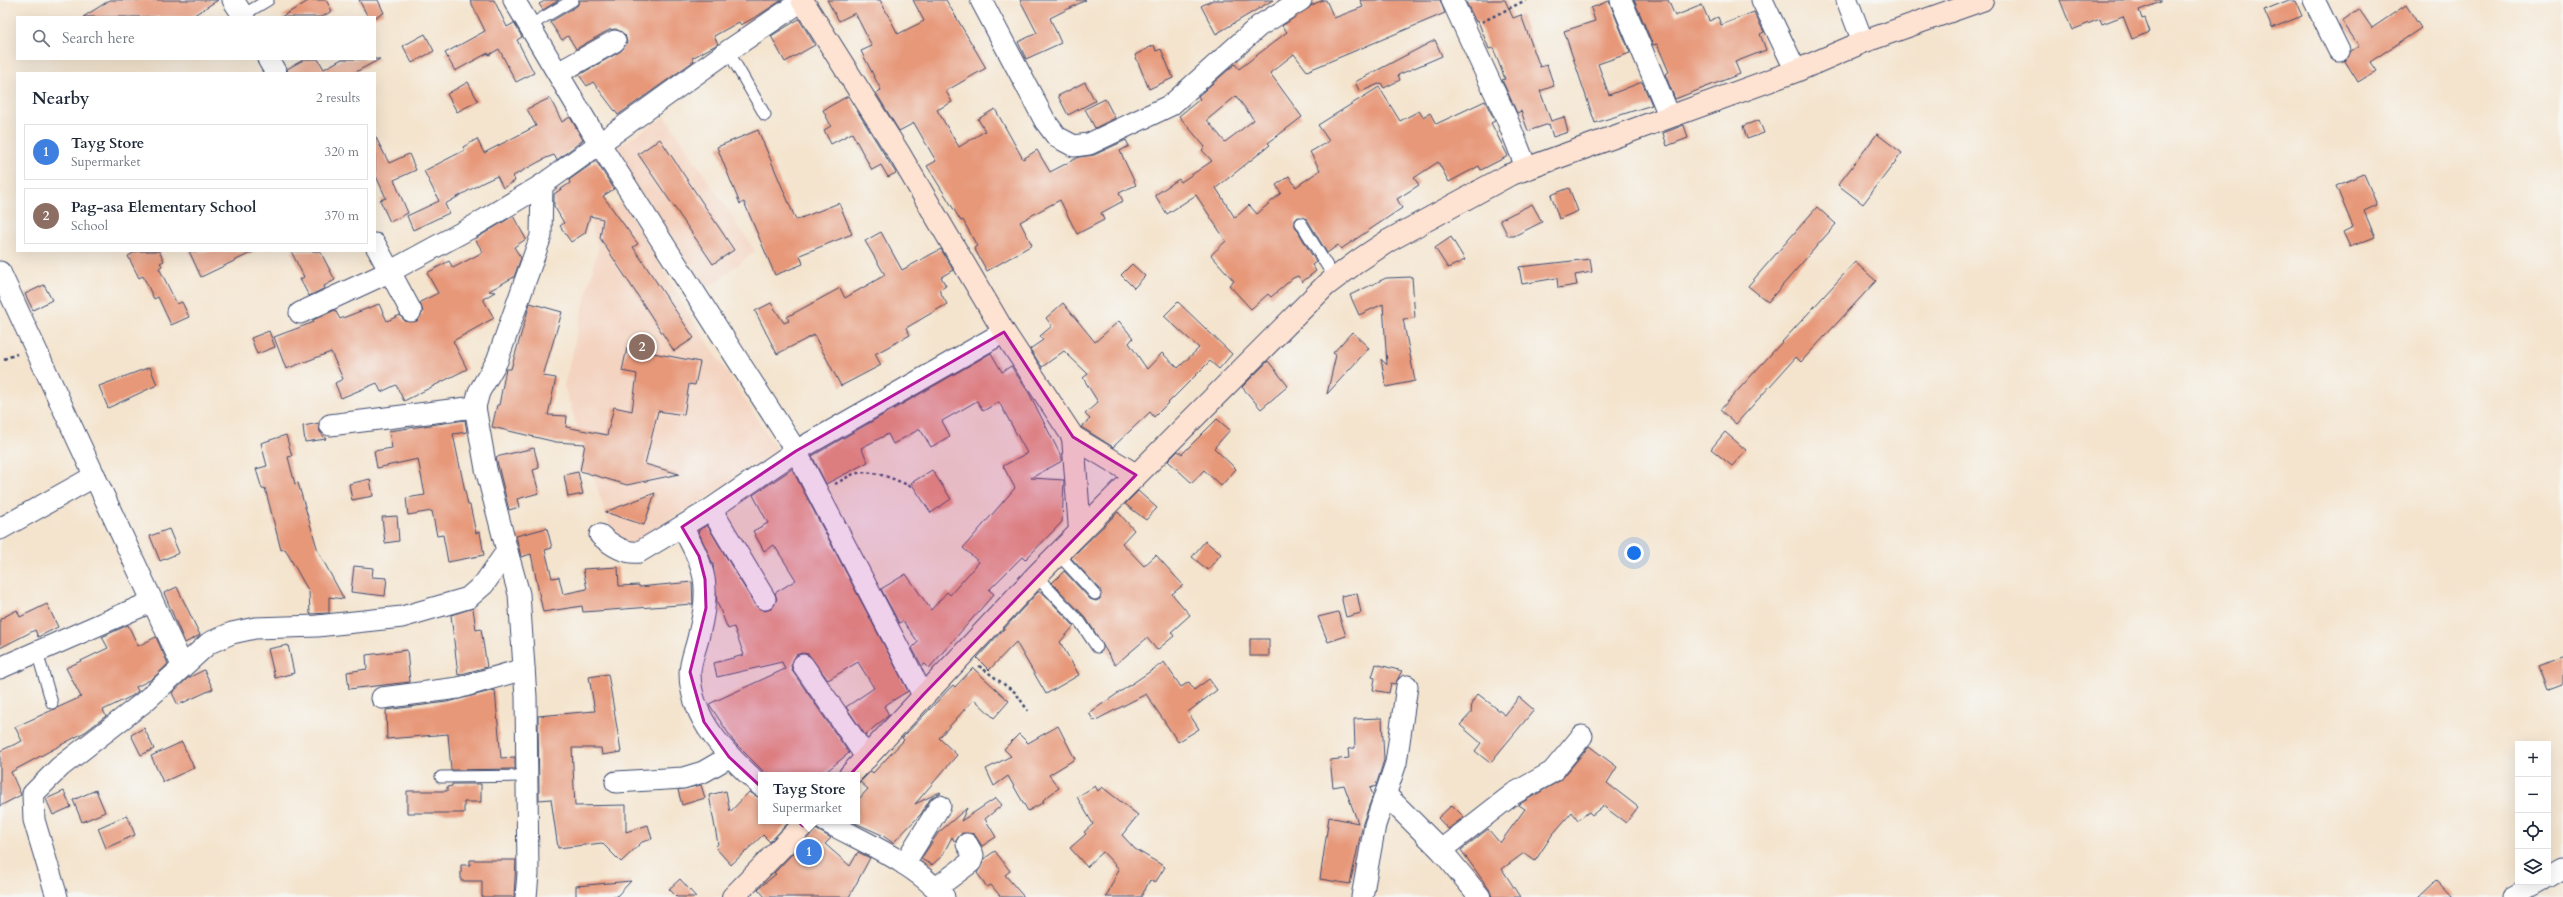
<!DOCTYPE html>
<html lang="en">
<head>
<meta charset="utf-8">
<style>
	:root { --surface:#fff; --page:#f2f2f3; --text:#1f2937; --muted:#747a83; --line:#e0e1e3; --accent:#7c3aed }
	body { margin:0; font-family:Cardo,serif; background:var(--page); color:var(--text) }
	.controls { position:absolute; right:12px; bottom:12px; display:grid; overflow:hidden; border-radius:0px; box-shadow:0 4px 16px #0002 }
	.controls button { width:36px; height:36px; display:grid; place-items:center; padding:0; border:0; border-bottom:1px solid var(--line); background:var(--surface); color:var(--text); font:20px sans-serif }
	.you { position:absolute; left:1634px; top:553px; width:14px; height:14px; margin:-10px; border:3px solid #fff; border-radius:50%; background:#1a73e8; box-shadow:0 0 0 6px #1a73e833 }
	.badge { display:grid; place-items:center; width:26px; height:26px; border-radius:50%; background:var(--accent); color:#fff; font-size:13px; font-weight:700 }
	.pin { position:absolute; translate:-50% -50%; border:2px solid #fff; box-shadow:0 1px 4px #0006 }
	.popup { position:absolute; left:758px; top:772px; width:102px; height:52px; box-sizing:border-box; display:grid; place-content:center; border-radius:0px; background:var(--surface); filter:drop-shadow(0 1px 3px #0005); font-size:13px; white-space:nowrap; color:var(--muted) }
	.popup b { font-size:15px; color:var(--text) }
	.popup::after { content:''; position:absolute; left:50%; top:100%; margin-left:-8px; border:8px solid transparent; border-top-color:var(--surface) }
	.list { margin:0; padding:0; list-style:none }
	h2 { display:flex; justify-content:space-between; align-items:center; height:52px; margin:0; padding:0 16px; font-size:17px }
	h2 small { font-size:13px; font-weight:400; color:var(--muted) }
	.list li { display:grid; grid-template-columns:26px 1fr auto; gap:12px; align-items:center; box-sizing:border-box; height:56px; margin:0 8px 8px; padding:0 8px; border:1px solid var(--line); border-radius:0px }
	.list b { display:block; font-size:15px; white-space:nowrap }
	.list p { margin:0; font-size:13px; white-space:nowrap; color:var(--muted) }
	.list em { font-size:13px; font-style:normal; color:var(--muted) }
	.icon { flex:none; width:22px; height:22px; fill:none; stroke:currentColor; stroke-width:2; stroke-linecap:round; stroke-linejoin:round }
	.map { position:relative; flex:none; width:2563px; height:897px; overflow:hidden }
	.search { position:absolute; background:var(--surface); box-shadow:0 4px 16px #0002; left:16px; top:16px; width:360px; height:44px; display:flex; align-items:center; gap:10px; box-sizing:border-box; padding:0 14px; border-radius:0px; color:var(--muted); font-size:15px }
	.panel { position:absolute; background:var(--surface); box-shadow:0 4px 16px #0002; left:16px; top:72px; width:360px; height:180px; border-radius:0px }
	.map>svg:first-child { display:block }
	.built { fill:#f4d3c0 }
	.building { fill:#e79879; fill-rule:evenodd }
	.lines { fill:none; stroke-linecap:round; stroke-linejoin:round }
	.lane-casing { stroke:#3c4a6f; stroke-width:13 }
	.street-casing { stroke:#3c4a6f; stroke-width:23 }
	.secondary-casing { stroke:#3c4a6f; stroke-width:24 }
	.path { stroke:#3c4a6f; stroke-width:2.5; stroke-dasharray:3 3; stroke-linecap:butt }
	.lane { stroke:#fff; stroke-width:11 }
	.street { stroke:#fff; stroke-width:21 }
	.secondary { stroke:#fee3d2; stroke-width:22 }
	.marked { fill:#b5179e; fill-opacity:0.2; stroke:#b5179e; stroke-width:3; stroke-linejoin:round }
</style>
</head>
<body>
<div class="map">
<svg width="2563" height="897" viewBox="0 0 2563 897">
	<rect width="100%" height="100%" fill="#f6f6f2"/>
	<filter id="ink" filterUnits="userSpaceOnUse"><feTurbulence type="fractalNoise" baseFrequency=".025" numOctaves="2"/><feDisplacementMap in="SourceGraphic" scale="8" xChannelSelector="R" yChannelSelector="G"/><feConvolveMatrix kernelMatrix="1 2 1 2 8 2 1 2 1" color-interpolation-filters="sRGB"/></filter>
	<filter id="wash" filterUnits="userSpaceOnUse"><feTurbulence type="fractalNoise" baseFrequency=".012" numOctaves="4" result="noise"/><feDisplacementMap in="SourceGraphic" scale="16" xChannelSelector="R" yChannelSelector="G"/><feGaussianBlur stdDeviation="0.9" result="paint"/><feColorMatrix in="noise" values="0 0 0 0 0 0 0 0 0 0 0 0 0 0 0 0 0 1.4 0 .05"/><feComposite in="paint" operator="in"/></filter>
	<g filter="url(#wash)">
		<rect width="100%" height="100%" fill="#f4e4ce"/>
		<g class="built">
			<polygon points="665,116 755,251 707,289 612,151"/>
			<polygon points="622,201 685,307 779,453 618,552 564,386 598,248 590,222"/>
		</g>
		<g id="blocks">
			<g class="building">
				<polygon points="110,0 218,0 191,17 83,17"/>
				<polygon points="310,0 326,0 332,11 322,17 281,17"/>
				<polygon points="359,0 378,0 384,13 376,17 368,17"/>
				<polygon points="470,0 494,0 507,27 514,23 522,37 517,40 534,73 516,82 499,49 489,55 488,53 455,71 445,53 485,31"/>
				<polygon points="547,0 559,0 543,10 539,4"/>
				<polygon points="580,0 782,0 759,15 741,25 739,22 714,36 718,44 692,58 694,61 618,115 593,82 587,86 579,75 621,51 627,42 625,35 616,29 609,30 576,49 568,36 562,40 550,22 577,6"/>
				<polygon points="827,0 880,0 898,34 924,21 913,0 946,0 986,68 946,91 952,102 937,110 959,147 985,131 978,119 995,109 1023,159 1037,150 1050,172 1079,157 1094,155 1126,140 1129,146 1120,151 1136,185 1119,193 1123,201 1101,213 1104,220 1077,234 1060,200 1043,209 1020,222 1032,245 987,271 974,248 977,246 963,220 961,221 927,166 936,161 914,123 899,131 876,93 881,90 861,51 872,46 855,13 839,21"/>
				<polygon points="1020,0 1086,0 1050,18 1061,43 1026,59 1018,42 1037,33"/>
				<polygon points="1213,0 1273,0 1216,34 1201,6"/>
				<path d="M1323,0H1326L1334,18L1363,7L1360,0H1440L1445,13L1307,71L1294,54L1270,73L1302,117L1268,143L1270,145L1216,188L1235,218L1249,205L1257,214L1281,193L1276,185L1289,176L1296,187L1320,170L1310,152L1329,141L1318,125L1379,87L1400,121L1419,111L1423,117L1430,113L1436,124L1485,101L1495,121L1491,123L1508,156L1481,170L1479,166L1449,182L1438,162L1414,178L1419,185L1397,199L1402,208L1341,249L1338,245L1327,253L1307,219L1298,217L1295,220V226L1316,262L1312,265L1316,271L1302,282L1298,276L1293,278L1271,297L1268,294L1251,309L1229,285L1234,281L1211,255L1226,241L1196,195L1167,214L1155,195L1179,179L1181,182L1212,161L1202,150L1205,147L1179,116L1200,99L1198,96L1235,64L1239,69L1287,32L1282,26L1312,5ZM1236,96L1254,120L1225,142L1207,120Z"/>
				<polygon points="1465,0 1505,0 1513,18 1521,15 1540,67 1547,65 1554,86 1540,91 1551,121 1564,117 1568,132 1553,137 1549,124 1528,131 1521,111 1517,113 1502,80 1505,79 1493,48 1489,49 1478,21 1476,22"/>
				<polygon points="1634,0 1668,0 1675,16 1702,5 1709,21 1718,17 1721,25 1754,12 1764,32 1760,34 1766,50 1735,62 1740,74 1675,99 1665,74 1669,72 1657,44 1653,45"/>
				<polygon points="2060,0 2161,0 2161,2 2139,10 2142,19 2145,18 2150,32 2132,39 2123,16 2102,24 2100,19 2072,30"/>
				<polygon points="2289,0 2295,0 2302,16 2272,28 2264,10"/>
				<polygon points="1609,1 1630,53 1598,64 1609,95 1642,82 1652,105 1595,123 1564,31 1595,21 1591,8"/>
				<polygon points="2406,5 2421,28 2370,62 2376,71 2358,82 2345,61 2351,51 2359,46 2342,21 2359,9 2372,28"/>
				<polygon points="799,19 815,45 785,62 771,36"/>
				<polygon points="425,34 434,51 412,63 403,46"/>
				<polygon points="1435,40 1442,56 1398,75 1400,80 1384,88 1381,83 1360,92 1355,82"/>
				<polygon points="1154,45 1156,51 1161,49 1173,78 1149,89 1135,55"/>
				<polygon points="305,59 318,59 324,69 342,59 380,59 354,73 288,73 287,69"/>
				<polygon points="468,82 478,101 457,112 447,94"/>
				<polygon points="1085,82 1095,101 1068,115 1058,96"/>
				<polygon points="848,96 889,162 896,173 888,177 881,165 872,170 852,133 831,144 824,130 831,126 823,110"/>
				<polygon points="550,98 562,122 570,117 583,140 557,160 554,155 546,158 513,176 515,181 503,188 497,176 482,183 445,204 449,213 413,230 407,216 439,201 424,171 465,150 463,147 477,139 484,153 536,126 527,109"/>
				<polygon points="1105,99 1115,118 1095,128 1085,109"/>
				<polygon points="1759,120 1764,133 1747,139 1743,126"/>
				<polygon points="1684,125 1688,138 1667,146 1663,133"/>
				<polygon points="758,130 796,220 839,203 852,234 800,255 803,264 775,275 744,202 740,204 717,147"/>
				<polygon points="1877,134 1902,153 1863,204 1838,185"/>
				<polygon points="375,136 389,163 409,154 416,170 394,180 408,213 390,222 380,200 386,198 375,174"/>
				<polygon points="660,139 734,250 713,264 638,154"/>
				<polygon points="596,161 614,189 603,196 638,244 633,247 694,338 674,351 600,238 603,219 590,216 585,233 571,242 560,226 564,223 554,206 554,194 570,183 569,180"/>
				<polygon points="2364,174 2377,205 2364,211 2375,237 2350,247 2343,232 2353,227 2336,186"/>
				<polygon points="1569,188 1578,211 1559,219 1551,195"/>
				<polygon points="1532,204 1542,222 1514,236 1508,236 1500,220"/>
				<polygon points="1817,207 1836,224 1768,302 1748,286"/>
				<polygon points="513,216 526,239 514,247 521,258 514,277 489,291 495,292 483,299 494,318 453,341 467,369 404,401 396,385 381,392 377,383 341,398 335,383 343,379 331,352 286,369 274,337 314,322 313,320 335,310 340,319 379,304 387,321 400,315 405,321 417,321 423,312 420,302 438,293 427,273 449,261 453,268 483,252 475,239"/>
				<polygon points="881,232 902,270 941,249 953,270 941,277 946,286 939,290 947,304 906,328 910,335 875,354 881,365 841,386 814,335 777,354 755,311 771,303 784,323 789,321 787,317 840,288 845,298 885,275 865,241"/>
				<polygon points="1451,237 1465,260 1448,268 1435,248"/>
				<polygon points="137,251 159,251 164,261 160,263 162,266 159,268 177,304 182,302 189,317 171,325 158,297 154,299 143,276 139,278 128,256"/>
				<polygon points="189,251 255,251 201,277"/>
				<polygon points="291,251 320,251 335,280 324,286 325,288 309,296 300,279 304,277"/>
				<polygon points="1590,259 1592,272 1575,275 1577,285 1558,288 1557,278 1522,284 1519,267"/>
				<polygon points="1855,262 1876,281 1801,362 1796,357 1736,424 1720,410"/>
				<polygon points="1132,264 1145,276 1134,288 1121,275"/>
				<polygon points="1412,277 1415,318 1403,319 1415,381 1386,387 1381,359 1387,365 1383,304 1359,315 1350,295 1386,278"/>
				<polygon points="44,285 52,300 33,310 25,294"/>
				<polygon points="1178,302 1232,354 1219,369 1210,361 1154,417 1150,412 1113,447 1081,427 1090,419 1085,414 1098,402 1083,378 1088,374 1064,351 1042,367 1030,349 1043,340 1040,336 1052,326 1046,318 1063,303 1095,342 1119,321 1133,338 1129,343 1147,369 1162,353 1178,368 1199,348 1164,316"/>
				<polygon points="530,303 562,312 543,376 556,378 548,415 567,416 566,427 607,435 614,407 632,411 637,374 622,371 627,348 700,362 695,385 689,384 684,415 658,411 645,464 679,474 627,485 580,471 585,444 556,442 492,427 497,405 499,405 506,369 511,369"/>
				<polygon points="269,331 275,347 257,354 251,338"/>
				<polygon points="1352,332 1369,348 1327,394 1336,355 1333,353"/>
				<polygon points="991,353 1002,372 1011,366 1029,393 1062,458 1062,461 1031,478 1064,480 1062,522 1025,560 1022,557 989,590 994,594 929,668 925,664 922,666 912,648 918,642 903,621 899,623 881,589 906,574 931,610 947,592 950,595 979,562 963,548 1015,488 1003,466 1027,453 999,402 983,411 977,401 942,421 950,436 931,447 920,429 893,444 888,434 861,448 868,462 826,484 812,456"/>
				<polygon points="1268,361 1288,386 1261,409 1242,387"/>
				<polygon points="150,367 157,385 108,408 99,386"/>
				<polygon points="1217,419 1230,430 1214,448 1236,469 1221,486 1204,470 1192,483 1168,461 1178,451 1182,454"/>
				<polygon points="465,420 467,432 453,434 468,505 470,505 476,533 480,532 484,555 448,562 443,535 437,536 432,511 408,515 406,498 425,495 418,459 377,468 374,451 392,448 389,431"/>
				<polygon points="319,423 320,432 326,439 305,442 303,426"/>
				<polygon points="1725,432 1746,450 1732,466 1711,449"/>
				<polygon points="286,435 292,456 288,457 295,484 298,483 318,551 344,599 329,597 329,613 310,614 309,592 285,549 281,550 265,488 262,489 256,469 267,466 261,443"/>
				<polygon points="534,448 539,468 533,470 539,493 517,499 519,507 509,510 496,457"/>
				<polygon points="792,469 908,691 884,706 889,715 865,735 846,707 874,688 858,662 828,680 808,654 802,653 796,655 791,666 793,672 849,753 822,775 767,775 734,742 709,704 785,669 782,662 717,677 714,663 744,655 734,627 728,629 717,602 713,564 698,531 707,525 755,605 765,611 771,609 777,599 775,593 796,580 774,545 764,551 753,531 768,523 753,495"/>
				<polygon points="932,470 951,499 931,513 911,483"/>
				<polygon points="578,472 583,494 568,497 564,475"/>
				<polygon points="370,479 373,496 352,500 349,484"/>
				<polygon points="1138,491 1157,508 1146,520 1125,504"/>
				<polygon points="655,493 644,525 605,512"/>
				<polygon points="1118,512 1134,530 1122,543 1144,566 1156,555 1183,585 1172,594 1190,615 1171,632 1174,636 1157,650 1147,638 1115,665 1086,618 1052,583 1064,571 1090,599 1096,601 1100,599 1100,589 1071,558"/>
				<polygon points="397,516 399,541 385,543 382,517"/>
				<polygon points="547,528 552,548 545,550 552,578 559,577 563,594 587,589 583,569 618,567 619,586 639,585 639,587 692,582 693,604 583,612 582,606 543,612 531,554 521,557 516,536"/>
				<polygon points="169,529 179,553 160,561 150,536"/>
				<polygon points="1205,541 1221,554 1208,570 1192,557"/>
				<polygon points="354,566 373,568 372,577 387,578 385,596 351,592"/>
				<polygon points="177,587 200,635 185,643 164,593"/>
				<polygon points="1038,592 1042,592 1074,626 1060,642 1079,675 1046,694 1016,642 989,670 977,658"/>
				<polygon points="1357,593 1361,613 1346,617 1341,596"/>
				<polygon points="47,604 58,627 38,637 35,630 0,648 0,619 17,610 20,617"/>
				<polygon points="473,608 476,630 481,629 487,667 458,675 451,615"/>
				<polygon points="1338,612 1346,636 1328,642 1318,617"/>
				<polygon points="128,625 138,646 156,637 168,664 152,679 136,687 138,691 132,696 103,710 106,716 85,732 11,772 21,795 0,806 0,751 22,741 15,727 81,697 66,668 108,648 102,637"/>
				<rect x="1250" y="639" width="19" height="17"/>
				<polygon points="288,645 294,673 275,678 268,649"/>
				<polygon points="407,650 410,682 349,689 347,672 367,669 366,655"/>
				<polygon points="2563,656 2563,684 2547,690 2538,666"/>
				<polygon points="1164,662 1181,687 1189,682 1194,690 1209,679 1217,690 1188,712 1199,729 1178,742 1146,694 1094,721 1089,713"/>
				<polygon points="1376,664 1402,671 1395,684 1391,683 1389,693 1373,690 1375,678 1372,677"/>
				<polygon points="973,668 1009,701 994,718 974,699 939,738 957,755 915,804 940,792 941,793 930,799 921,814 893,843 882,835 851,821 857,821 857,801 868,789 860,782 871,771 873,773 904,740 902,738 953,685 955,687"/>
				<polygon points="204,670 213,689 178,705 172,693 188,678"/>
				<polygon points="608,674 621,752 602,755 601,748 572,748 575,806 626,805 626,832 648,825 652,839 642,842 621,862 602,843 558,848 551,799 539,800 538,716 595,711 589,677"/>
				<polygon points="495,690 501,758 515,757 515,769 451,770 448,734 387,739 386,710 447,702"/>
				<polygon points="1478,694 1505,715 1519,697 1534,710 1490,763 1475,751 1481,743 1460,725 1471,713 1472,702"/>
				<polygon points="1382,718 1384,760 1376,786 1370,788 1373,795 1363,823 1350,884 1320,879 1329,817 1358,823 1344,785 1333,787 1330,760 1349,758 1348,749 1355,748 1354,719"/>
				<polygon points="1058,726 1075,759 1049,775 1059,788 1043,800 1044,802 1028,811 1008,776 994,786 986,769 1011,756 1004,749 1019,734 1028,743"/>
				<polygon points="144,728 154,749 141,755 131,735"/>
				<polygon points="182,742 194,768 163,782 151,756"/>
				<polygon points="1589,746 1617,767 1607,783 1638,807 1626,823 1603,806 1592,815 1589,812 1578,820 1572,812 1552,835 1535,861 1524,853 1502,869 1520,897 1492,897 1489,889 1461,850 1488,829 1500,843 1525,809 1519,805 1521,803 1561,780"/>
				<polygon points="452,784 481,784 481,802 464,802 464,813 407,813 407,791 447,791 447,787 452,786"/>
				<polygon points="701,785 705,798 682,805 678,790"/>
				<polygon points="1095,786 1098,791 1102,787 1138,815 1122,835 1135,849 1165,867 1155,883 1150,880 1141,897 1106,897 1119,869 1103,852 1087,867 1070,848 1086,834 1084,832 1093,824 1077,797"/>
				<polygon points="96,790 105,812 82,822 73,800"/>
				<polygon points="64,791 71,807 53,815 46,799"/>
				<polygon points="726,791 730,812 749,792 761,798 761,821 790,821 770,842 763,835 731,865 715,847 718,844 709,795"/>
				<polygon points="996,798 1002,805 985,819 996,837 982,846 974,834 962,833 955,842 952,837 942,856 932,865 921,859 938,833 967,808 961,821"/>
				<polygon points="1452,805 1464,817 1448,829 1438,818"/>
				<polygon points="127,815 135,835 106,848 98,828"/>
				<polygon points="816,829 831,838 825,844 850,866 858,852 870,858 849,897 765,897 758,889 776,874 774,873"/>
				<polygon points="995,851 1010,871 1005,875 1024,897 1001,897 991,885 987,887 977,873 985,858"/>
				<polygon points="470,860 516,860 514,897 482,897 482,881 461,881 461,865 470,865"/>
				<polygon points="680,879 696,897 677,897 669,889"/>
				<polygon points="2437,880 2453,897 2419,897"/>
				<polygon points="631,881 616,897 576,897 576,886"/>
			</g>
		</g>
	</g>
	<g filter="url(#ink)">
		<use href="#blocks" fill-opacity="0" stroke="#3c4a6f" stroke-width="1"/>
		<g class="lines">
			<g class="lane-casing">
				<g id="lane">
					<polyline points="243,15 268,0"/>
					<polyline points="529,26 573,0"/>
					<polyline points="728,51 765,115"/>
					<polyline points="1301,223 1335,279"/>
					<polyline points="1058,554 1095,594"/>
					<polyline points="1036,576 1080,622 1097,647"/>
					<polyline points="37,652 52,703"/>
					<polyline points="441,777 527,776"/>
				</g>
			</g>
			<g class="street-casing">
				<g id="street">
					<polyline points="233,0 244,17"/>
					<polyline points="514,0 599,143 796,451 923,695"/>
					<polyline points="981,0 1045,121 1057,137 1074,146 1089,144 1171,105 1259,26 1301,0"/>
					<polyline points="1452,0 1507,119 1526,167"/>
					<polyline points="1621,0 1669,115"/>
					<polyline points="1762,0 1796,71"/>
					<polyline points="1847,0 1863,42"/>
					<polyline points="2314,0 2339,51"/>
					<polyline points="268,59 276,73"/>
					<polyline points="558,73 615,41"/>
					<polyline points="375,244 411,311"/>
					<polyline points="0,272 182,665"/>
					<polyline points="300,313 391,271 472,227 542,185 728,51 803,0"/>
					<polyline points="330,425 475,407 479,392 497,361 541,236 542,185"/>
					<polyline points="711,509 765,599"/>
					<path d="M682,527C706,568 711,587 699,634C697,646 690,661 690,673C690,720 729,757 761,786"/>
					<polyline points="0,529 95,476"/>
					<path d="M600,535C611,545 624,554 639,552L711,509L796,451L1004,332"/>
					<polyline points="507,551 519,594 526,697 528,874 526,897"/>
					<polyline points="803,665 867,758"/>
					<polyline points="0,668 151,602"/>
					<polyline points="382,698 458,688 524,669"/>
					<polyline points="616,782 683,778 703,772 729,757"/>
					<polyline points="1386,795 1441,850 1480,897"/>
					<path d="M825,821C865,843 913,862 944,897"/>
					<polyline points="1441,850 1513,794 1552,772 1582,736"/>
					<polyline points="904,864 940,806"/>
					<polyline points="2548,878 2563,869"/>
					<polyline points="936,888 971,862 973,855 967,844"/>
					<polyline points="57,897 34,820 33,794 60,767 144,702 209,643 232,633 255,628 317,626 402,617 468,598 484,584 507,551 486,469 475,407"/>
					<polyline points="1362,897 1375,825 1396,763 1407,686"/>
					<polyline points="2513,897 2540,882"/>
				</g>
			</g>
			<g class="secondary-casing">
				<g id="secondary">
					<polyline points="802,0 900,155 1004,332 1073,437 1136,475"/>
					<polyline points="1073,437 1080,531"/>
					<polyline points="850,775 1036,576 1325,286 1358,261 1388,241 1509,175 1796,71 1863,42 1982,0"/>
					<polyline points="733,897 807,821"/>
				</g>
			</g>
			<g class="path">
				<polyline points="1482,22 1526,0"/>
				<polyline points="4,359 17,354"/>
				<path d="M835,484C841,481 848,476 854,474C872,468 896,480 912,487"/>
				<polyline points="979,666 1016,693 1028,711"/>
			</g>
			<use href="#lane" class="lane"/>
			<use href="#street" class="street"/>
			<use href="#secondary" class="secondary"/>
		</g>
	</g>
	<path class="marked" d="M1004,332L1073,437L1136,475L923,695L803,826L729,757L704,722L690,672L706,608L705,579L699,556L682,527L796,451Z"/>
</svg>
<div class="controls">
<button>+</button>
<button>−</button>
<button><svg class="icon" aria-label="locate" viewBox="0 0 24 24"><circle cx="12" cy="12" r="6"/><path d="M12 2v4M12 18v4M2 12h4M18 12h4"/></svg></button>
<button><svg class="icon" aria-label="layers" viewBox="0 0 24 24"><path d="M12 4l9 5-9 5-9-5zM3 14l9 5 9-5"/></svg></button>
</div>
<div class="you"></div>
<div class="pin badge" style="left:809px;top:852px;background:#3f7fe0">1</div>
<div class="popup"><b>Tayg Store</b>Supermarket</div>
<div class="pin badge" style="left:642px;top:347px;background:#8d6e63">2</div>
<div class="search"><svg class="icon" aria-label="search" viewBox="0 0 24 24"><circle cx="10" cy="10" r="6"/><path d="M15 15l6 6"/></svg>Search here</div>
<section class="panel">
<h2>Nearby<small>2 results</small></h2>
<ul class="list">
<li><span class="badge" style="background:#3f7fe0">1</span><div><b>Tayg Store</b><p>Supermarket</p></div><em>320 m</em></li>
<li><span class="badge" style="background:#8d6e63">2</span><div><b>Pag-asa Elementary School</b><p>School</p></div><em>370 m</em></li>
</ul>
</section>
</div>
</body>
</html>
